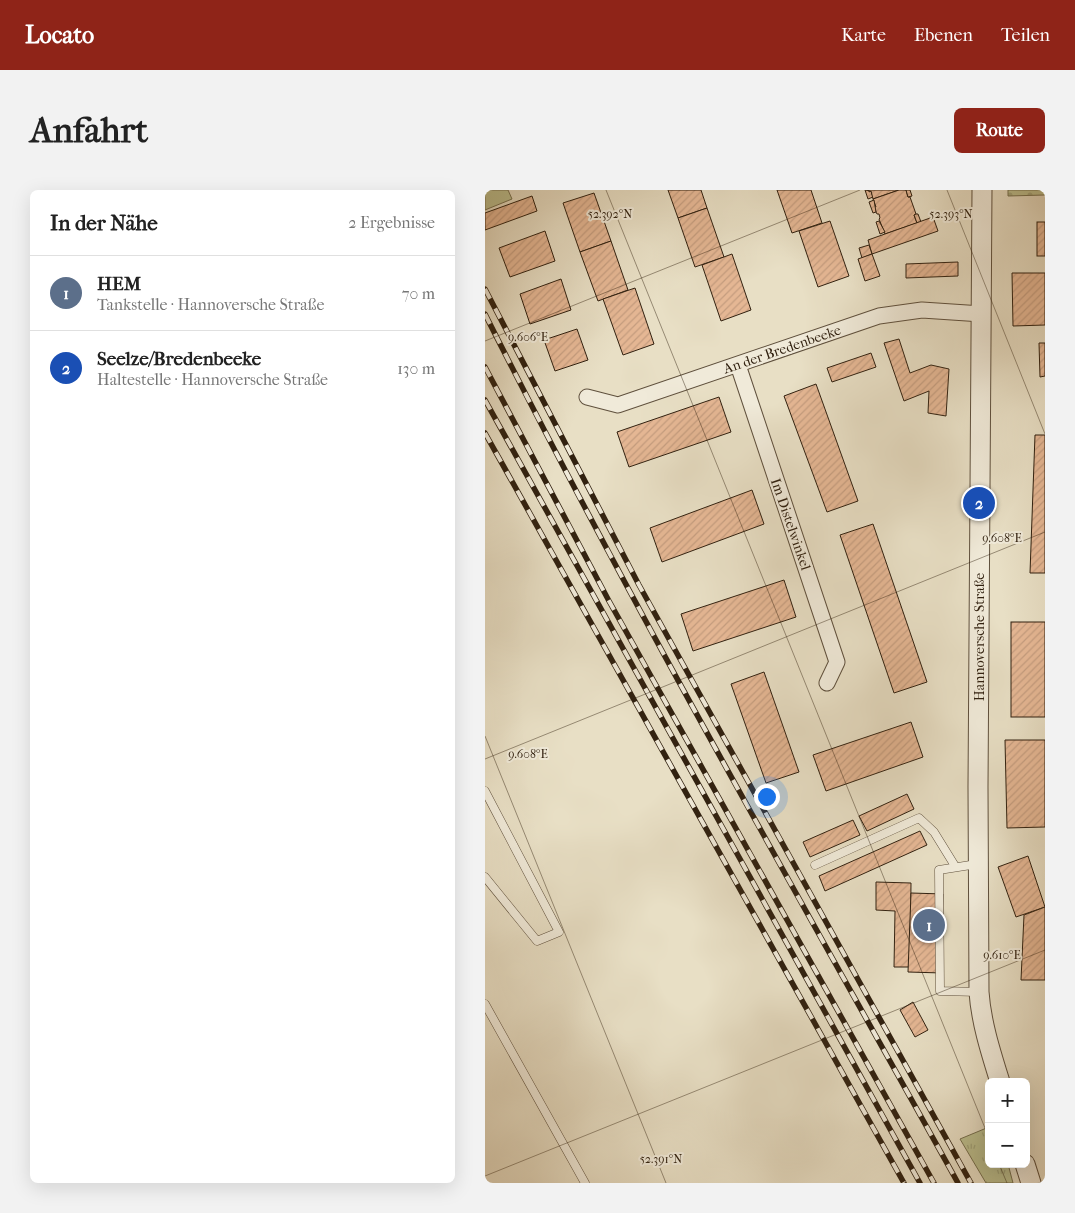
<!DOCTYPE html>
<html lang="de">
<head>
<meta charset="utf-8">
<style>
	:root { --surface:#fff; --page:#f2f2f2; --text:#222; --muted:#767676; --line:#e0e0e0; --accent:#8f2418 }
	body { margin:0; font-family:"IM FELL French Canon",serif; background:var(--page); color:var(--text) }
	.controls { position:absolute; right:15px; bottom:15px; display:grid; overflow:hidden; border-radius:8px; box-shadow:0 5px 20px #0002 }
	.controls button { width:45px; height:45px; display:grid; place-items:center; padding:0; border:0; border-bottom:1px solid var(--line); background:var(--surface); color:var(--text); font:25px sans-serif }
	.you { position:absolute; left:281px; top:606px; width:18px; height:18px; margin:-12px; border:4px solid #fff; border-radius:50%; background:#1a73e8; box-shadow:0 0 0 8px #1a73e833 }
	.badge { display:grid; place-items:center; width:32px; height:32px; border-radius:50%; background:var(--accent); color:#fff; font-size:16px; font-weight:700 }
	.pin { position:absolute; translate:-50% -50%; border:2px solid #fff; box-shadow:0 1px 5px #0006 }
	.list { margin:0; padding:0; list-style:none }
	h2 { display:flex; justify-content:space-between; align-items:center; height:65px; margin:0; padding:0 20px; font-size:21px }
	h2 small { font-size:16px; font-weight:400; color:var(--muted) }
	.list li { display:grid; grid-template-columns:32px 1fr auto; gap:15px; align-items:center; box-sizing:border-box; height:75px; padding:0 20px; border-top:1px solid var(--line) }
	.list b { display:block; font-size:19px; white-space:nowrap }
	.list p { margin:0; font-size:16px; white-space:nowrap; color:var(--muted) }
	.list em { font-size:16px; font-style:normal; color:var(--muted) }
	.map { position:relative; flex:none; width:560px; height:993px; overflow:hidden; border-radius:8px }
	header { display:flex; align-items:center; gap:30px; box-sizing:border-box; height:70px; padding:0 25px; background:var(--accent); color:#fff }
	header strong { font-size:24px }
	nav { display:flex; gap:28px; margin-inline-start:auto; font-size:18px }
	.intro { display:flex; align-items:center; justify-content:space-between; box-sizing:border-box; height:120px; padding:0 30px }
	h1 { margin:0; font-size:35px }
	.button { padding:12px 22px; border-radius:8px; background:var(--accent); color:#fff; font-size:18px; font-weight:700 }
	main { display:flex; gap:30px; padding:0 30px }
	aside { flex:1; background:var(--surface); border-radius:8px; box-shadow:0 5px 20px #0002 }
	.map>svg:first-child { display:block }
	.grass { fill:url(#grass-tufts); stroke:#767050 }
	.cemetery { fill:url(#cemetery-stones); stroke:#767050 }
	.pitch { fill:#bcc090; stroke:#767050 }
	.building { fill:url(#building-hatch); stroke:#312110 }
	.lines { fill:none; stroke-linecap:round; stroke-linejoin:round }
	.service-casing { stroke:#5f503d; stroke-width:9 }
	.minor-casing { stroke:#5f503d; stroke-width:17 }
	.tertiary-casing { stroke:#5f503d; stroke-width:21 }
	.service { stroke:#f0ead9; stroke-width:8 }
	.minor { stroke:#f0ead9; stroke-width:15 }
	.tertiary { stroke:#f0ead9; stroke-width:19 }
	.rail-casing { stroke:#312110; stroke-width:5.5 }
	.rail { stroke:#f0ead9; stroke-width:4; stroke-dasharray:11; stroke-linecap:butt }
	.ticks { fill:none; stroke:#312110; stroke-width:1; stroke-opacity:0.45 }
	.labels { text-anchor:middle; stroke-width:4; stroke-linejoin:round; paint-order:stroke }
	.street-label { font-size:14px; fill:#312110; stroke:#f0ead9 }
	.ticks-label { font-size:12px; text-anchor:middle; fill:#312110; stroke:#f0ead9; stroke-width:4; stroke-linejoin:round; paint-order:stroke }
</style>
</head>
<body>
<header>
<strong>Locato</strong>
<nav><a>Karte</a><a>Ebenen</a><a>Teilen</a></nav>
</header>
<div class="intro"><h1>Anfahrt</h1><a class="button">Route</a></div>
<main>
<aside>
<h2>In der Nähe<small>2 Ergebnisse</small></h2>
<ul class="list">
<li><span class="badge" style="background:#5c6f8a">1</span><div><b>HEM</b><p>Tankstelle · Hannoversche Straße</p></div><em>70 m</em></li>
<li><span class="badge" style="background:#1a4fb4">2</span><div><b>Seelze/Bredenbeeke</b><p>Haltestelle · Hannoversche Straße</p></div><em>130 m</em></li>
</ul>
</aside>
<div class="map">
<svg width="560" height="993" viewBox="0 0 560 993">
	<defs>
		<pattern id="grass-tufts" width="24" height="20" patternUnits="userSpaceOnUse" patternTransform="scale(1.25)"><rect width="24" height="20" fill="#bcc090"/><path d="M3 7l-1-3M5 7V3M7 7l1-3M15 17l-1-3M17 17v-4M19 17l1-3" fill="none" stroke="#a2a57b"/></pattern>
		<pattern id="cemetery-stones" width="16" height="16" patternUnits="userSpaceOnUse" patternTransform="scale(1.25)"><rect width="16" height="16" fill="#bcc090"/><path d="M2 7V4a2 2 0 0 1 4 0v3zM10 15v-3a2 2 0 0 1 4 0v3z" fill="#a2a57b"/></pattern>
		<pattern id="building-hatch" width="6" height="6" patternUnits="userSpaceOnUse" patternTransform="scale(1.25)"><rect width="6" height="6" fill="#e5b794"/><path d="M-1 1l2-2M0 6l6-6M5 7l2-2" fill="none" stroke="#c59d7f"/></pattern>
	</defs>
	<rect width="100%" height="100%" fill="#e8dfc5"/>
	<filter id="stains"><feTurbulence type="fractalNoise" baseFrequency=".004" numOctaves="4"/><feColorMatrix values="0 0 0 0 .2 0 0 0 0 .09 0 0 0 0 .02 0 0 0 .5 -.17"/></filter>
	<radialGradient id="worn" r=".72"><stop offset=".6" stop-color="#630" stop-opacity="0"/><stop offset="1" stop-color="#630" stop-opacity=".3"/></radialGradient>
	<polygon class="grass" points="504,937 504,974 523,974 528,993 501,993 475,949"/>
	<polygon class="cemetery" points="523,0 560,0 560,5 523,6"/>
	<polygon class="pitch" points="0,0 23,0 27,9 0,20"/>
	<g class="building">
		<polygon points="183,0 216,0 222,18 193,28"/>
		<polygon points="292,0 326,0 337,33 307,43"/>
		<polygon points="380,0 386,1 388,7 383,9"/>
		<polygon points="384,0 414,0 388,9 386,1 384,2"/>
		<polygon points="414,0 421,0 423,7 425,7 431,24 429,25 432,33 400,44 394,29 395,28 394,24 392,24 391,22 389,17 391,17 388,9"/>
		<polygon points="421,0 425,0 427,6 423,7"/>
		<polygon points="109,3 126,51 95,62 78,13"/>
		<polygon points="47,6 52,21 0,40 0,23"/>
		<polygon points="389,10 391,22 388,23 384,12"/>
		<polygon points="222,18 239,67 210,77 193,28"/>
		<polygon points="431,24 433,24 436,32 432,33 429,25"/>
		<polygon points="448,27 453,41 387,64 383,50"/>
		<polygon points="345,31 364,86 333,97 314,41"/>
		<polygon points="394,31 400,42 395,44 391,32"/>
		<rect x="552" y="32" width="8" height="34"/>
		<polygon points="60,41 70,71 25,87 14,58"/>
		<polygon points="126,51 143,100 113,111 95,62"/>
		<polygon points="384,55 387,64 377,68 374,58"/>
		<polygon points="247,64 266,120 236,131 217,75"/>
		<polygon points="387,64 395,86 380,91 373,69"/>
		<polygon points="473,72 473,86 421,88 421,74"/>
		<polygon points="527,83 560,83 560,135 528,136"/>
		<polygon points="76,89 86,120 45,134 35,104"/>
		<polygon points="150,98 169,154 138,165 118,109"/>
		<polygon points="92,139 103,170 70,181 59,150"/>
		<polygon points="414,149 425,183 446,175 464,179 461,226 443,223 444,201 419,211 399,153"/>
		<polygon points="554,153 560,153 560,186 555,187"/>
		<polygon points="386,163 391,177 347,192 342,178"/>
		<polygon points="331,194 373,311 342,322 299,206"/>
		<polygon points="234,207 246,242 144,277 132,242"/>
		<polygon points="550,245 560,245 560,383 545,383"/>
		<polygon points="267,300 279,334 177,372 165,338"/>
		<polygon points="388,334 442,492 409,503 355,345"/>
		<polygon points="299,390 311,427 208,461 196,424"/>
		<rect x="526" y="432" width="34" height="95"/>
		<polygon points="279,482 314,582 281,593 246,494"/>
		<polygon points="426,532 438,567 341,601 328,565"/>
		<polygon points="520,550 560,550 560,637 522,638"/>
		<polygon points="422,604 429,619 382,641 374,626"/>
		<polygon points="368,630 375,645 325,667 318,652"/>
		<polygon points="435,641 442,655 340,701 334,686"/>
		<polygon points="543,666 560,717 531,727 513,677"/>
		<polygon points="391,692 426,693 425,777 409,777 410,721 391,720"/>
		<polygon points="426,703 458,704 457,783 423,782"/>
		<polygon points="560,717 560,790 536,790 539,725"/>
		<polygon points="428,812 443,840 430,847 415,820"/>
	</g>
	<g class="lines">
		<g class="service-casing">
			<g id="service">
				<polyline points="0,601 74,742 52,751 0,687"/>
				<polyline points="492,674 454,680 455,801 494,802"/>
				<polyline points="330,675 434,628 449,642 470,676"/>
				<polyline points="0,814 100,993"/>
			</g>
		</g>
		<g class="minor-casing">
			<g id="minor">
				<polyline points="253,175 352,472 342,493"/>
				<polyline points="102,207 133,215 394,126 437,120 497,124"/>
			</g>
		</g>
		<g class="tertiary-casing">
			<g id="tertiary">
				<path d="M497,0L493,597L494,802C496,832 506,863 515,892"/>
				<polyline points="540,974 546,993"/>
			</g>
		</g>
		<use href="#service" class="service"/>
		<use href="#minor" class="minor"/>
		<use href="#tertiary" class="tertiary"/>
		<g class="rail-casing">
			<g id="rail">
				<polyline points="0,99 154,395 486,993"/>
				<path d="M0,124C148,419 313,705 473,993"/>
				<polyline points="0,177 124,411 449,993"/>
				<polyline points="0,210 435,993"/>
				<polyline points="0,243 419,993"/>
			</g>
		</g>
		<use href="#rail" class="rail"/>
	</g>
	<path class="ticks" d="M121,0L504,948M462,0L560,244M0,151L375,0M0,546L181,993M0,569L560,342M514,974L522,993M0,986L560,760"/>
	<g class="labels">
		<g class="street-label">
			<text transform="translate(297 159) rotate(-19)" y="5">An der Bredenbeeke</text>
			<text transform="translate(306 334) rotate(71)" y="5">Im Distelwinkel</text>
			<text transform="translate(494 447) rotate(-90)" y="5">Hannoversche Straße</text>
		</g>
	</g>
	<g class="ticks-label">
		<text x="125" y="28">52.392°N</text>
		<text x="466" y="28">52.393°N</text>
		<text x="43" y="151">9.606°E</text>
		<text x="517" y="352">9.608°E</text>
		<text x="43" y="568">9.608°E</text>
		<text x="517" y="769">9.610°E</text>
		<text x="176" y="973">52.391°N</text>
	</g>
	<rect width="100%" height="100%" filter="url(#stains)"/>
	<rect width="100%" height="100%" fill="url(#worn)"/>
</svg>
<div class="controls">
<button>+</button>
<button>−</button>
</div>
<div class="you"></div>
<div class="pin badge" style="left:444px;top:735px;background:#5c6f8a">1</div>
<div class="pin badge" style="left:494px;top:313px;background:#1a4fb4">2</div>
</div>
</main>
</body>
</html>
